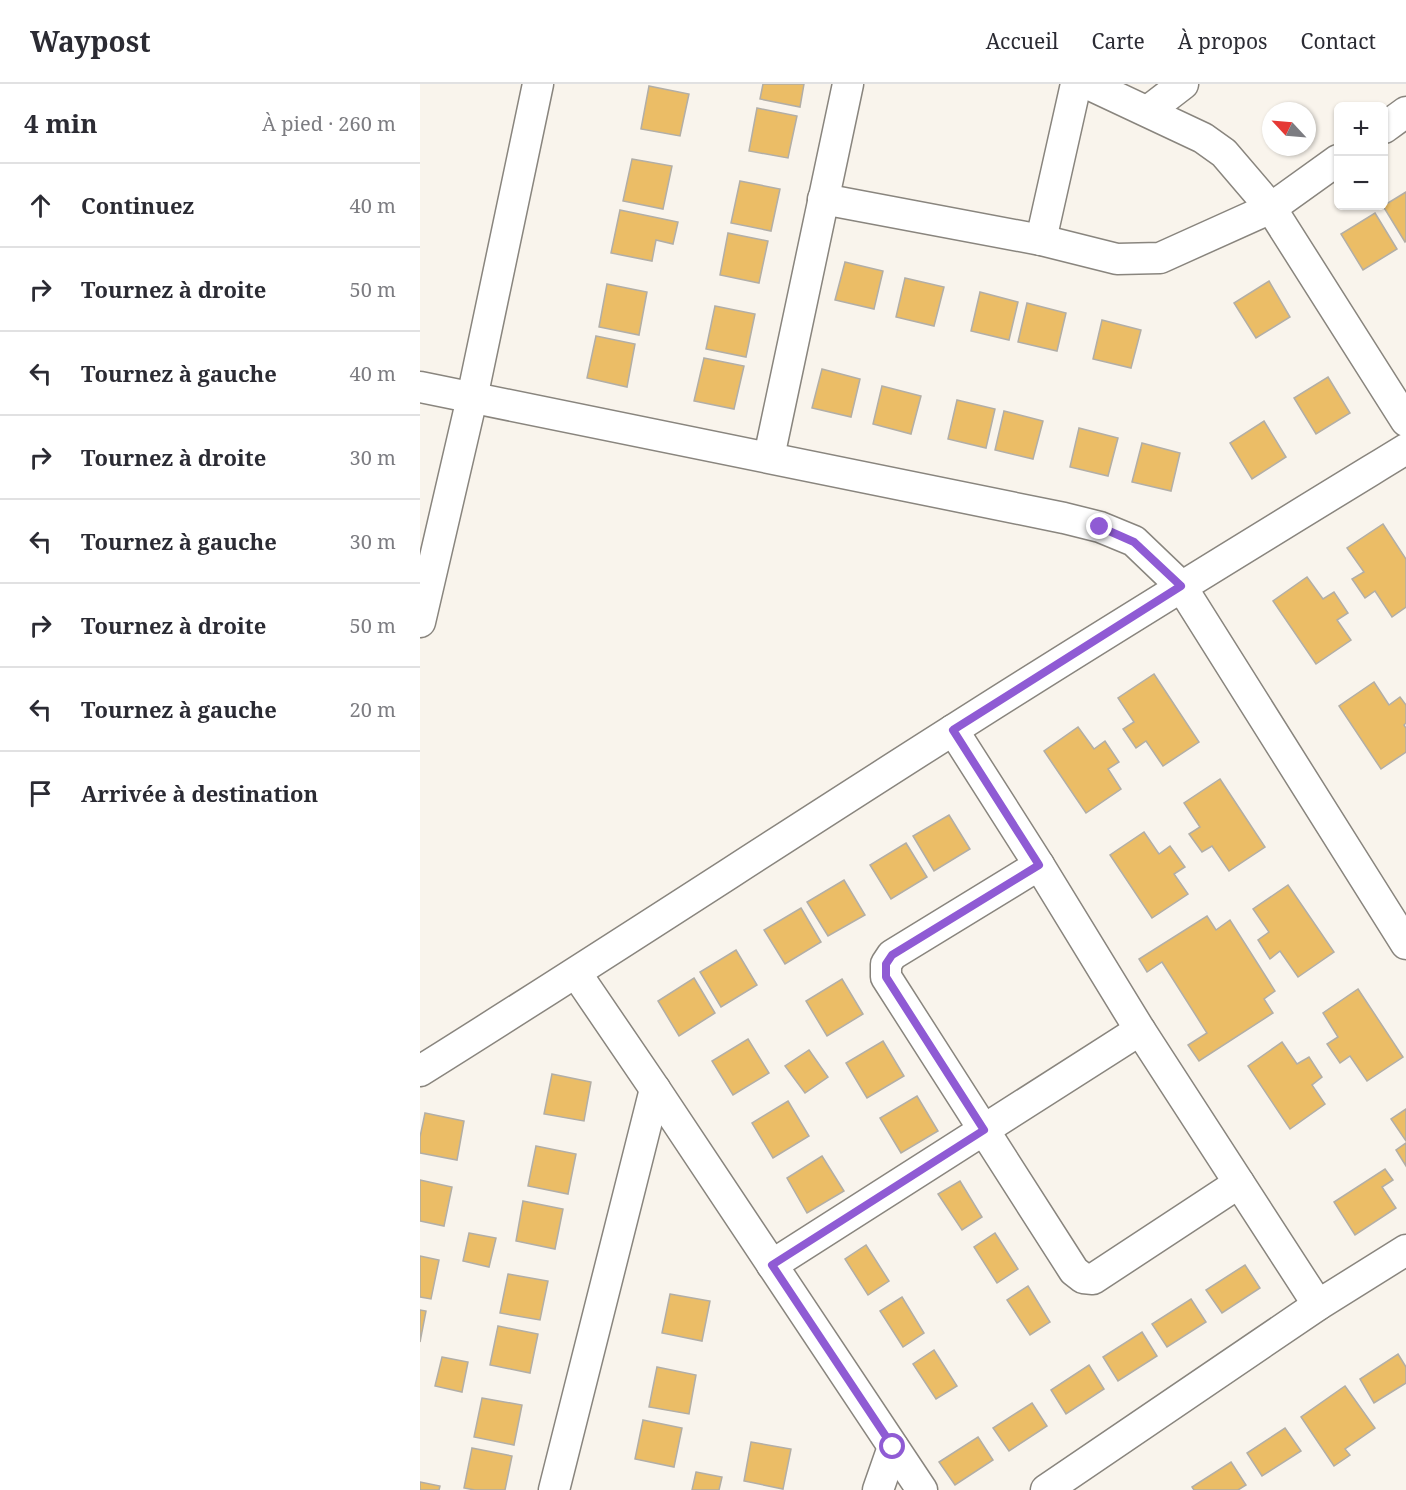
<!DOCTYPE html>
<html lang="fr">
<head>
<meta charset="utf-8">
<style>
	:root { --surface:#fff; --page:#f2f2f3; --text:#2b2b33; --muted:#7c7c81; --line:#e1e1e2 }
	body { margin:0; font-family:"Noto Serif",serif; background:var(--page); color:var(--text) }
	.controls { position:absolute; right:18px; top:18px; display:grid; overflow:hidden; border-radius:9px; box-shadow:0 2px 4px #0004 }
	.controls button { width:54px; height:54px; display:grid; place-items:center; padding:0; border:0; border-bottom:2px solid var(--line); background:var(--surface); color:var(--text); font:30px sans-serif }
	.compass { position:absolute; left:842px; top:18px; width:54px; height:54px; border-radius:50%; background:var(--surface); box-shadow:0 2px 4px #0004; rotate:296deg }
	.stop { position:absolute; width:18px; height:18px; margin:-14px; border:4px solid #8f5bd4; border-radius:50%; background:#fff }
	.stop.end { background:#8f5bd4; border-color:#fff; box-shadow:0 2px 6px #0008 }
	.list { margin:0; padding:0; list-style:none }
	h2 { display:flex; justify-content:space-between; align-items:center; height:78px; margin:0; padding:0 24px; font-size:26px }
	h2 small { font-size:20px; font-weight:400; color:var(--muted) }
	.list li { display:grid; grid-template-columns:39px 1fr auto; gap:18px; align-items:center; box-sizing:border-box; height:84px; padding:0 24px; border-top:2px solid var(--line) }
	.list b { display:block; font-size:22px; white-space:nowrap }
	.list em { font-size:20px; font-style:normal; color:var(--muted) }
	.icon { flex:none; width:33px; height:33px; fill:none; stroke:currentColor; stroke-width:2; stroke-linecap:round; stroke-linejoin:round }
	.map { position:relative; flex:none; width:986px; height:1406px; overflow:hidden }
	header { display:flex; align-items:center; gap:36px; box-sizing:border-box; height:84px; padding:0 30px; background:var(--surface); border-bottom:2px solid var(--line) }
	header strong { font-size:28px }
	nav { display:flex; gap:33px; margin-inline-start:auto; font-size:21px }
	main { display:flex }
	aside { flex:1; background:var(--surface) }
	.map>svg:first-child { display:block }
	.building { fill:#ebbd66; stroke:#b2aea6; stroke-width:1.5 }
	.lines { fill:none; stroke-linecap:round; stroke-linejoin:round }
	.street-casing { stroke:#89857e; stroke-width:33 }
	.street { stroke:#fff; stroke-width:30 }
	.route { stroke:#8f5bd4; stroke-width:8 }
</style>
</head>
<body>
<header>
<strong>Waypost</strong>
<nav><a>Accueil</a><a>Carte</a><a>À propos</a><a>Contact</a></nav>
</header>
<main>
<aside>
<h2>4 min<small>À pied · 260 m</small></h2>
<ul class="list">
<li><svg class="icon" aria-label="ahead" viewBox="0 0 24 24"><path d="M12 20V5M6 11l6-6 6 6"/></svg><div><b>Continuez</b></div><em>40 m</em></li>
<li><svg class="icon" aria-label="right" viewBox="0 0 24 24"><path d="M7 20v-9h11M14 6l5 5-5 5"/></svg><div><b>Tournez à droite</b></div><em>50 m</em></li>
<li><svg class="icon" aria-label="left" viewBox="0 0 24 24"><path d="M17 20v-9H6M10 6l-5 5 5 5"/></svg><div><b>Tournez à gauche</b></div><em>40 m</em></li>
<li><svg class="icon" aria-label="right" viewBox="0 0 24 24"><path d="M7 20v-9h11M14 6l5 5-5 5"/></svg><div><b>Tournez à droite</b></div><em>30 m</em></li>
<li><svg class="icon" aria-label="left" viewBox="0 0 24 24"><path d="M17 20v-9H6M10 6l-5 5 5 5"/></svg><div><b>Tournez à gauche</b></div><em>30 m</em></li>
<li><svg class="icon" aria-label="right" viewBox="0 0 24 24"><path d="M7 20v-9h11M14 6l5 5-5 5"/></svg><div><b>Tournez à droite</b></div><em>50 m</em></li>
<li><svg class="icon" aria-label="left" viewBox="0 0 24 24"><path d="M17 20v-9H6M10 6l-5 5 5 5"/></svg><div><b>Tournez à gauche</b></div><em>20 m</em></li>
<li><svg class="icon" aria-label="arrive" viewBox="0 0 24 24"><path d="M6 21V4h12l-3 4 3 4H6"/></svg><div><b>Arrivée à destination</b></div></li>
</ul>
</aside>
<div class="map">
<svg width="986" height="1406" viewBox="0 0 986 1406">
	<rect width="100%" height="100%" fill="#f9f4ec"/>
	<g class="building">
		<polygon points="343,0 384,0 380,23 340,15"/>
		<polygon points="229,2 269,10 260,52 221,45"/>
		<polygon points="337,24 377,32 368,74 329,67"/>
		<polygon points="212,75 252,82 243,125 203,117"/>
		<polygon points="320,97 360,105 351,147 311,139"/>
		<polygon points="986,108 986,157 985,158 963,122"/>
		<polygon points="200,126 258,138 253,160 236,156 232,177 191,169"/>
		<polygon points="955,129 977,165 943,186 921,150"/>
		<polygon points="308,149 348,157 339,199 300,191"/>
		<polygon points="425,178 463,187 454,225 415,216"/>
		<polygon points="485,194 524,203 514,242 476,233"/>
		<polygon points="849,197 870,233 836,254 814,219"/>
		<polygon points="187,200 227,208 219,251 179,243"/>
		<polygon points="560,208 598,218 589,256 551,247"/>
		<polygon points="607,219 646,229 637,267 598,258"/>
		<polygon points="295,222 335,230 326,273 286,265"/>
		<polygon points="682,236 721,246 711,284 673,275"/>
		<polygon points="176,252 215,260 207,303 167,294"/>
		<polygon points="284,274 324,282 314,325 274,317"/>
		<polygon points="402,285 440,295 431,333 392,324"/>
		<polygon points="908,293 930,329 896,350 874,314"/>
		<polygon points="462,302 501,312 491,350 453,340"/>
		<polygon points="537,316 575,325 566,364 528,355"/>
		<polygon points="584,327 623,337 613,375 575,366"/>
		<polygon points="844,337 866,373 832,395 810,359"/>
		<polygon points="659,344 698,354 688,392 650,383"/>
		<polygon points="722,359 760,369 751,407 712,398"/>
		<polygon points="963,440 986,475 986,523 972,533 955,507 945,514 932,495 944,488 927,464"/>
		<polygon points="887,493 903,515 914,508 928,529 917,536 931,556 896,580 853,517"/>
		<polygon points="734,590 779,658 743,682 726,657 716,664 703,645 714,638 698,614"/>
		<polygon points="954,598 969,621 980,613 986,621 986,639 984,641 986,644 986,668 961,685 919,622"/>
		<polygon points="658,643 674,665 685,657 699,678 688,685 701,705 666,729 624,667"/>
		<polygon points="800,695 845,763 809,787 792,762 782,768 769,750 780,743 764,719"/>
		<polygon points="529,731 550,765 514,787 493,752"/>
		<polygon points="724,748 739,770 750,762 765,783 754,790 768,810 732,834 690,771"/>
		<polygon points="486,759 507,793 471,815 450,781"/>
		<polygon points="424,796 445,831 408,852 387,818"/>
		<polygon points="868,801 914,868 878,893 860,867 850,875 838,856 849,848 833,825"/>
		<polygon points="381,824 401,858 365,880 344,846"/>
		<polygon points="787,832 796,846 810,836 855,907 844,915 853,929 779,977 768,961 787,949 742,878 727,888 719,875"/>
		<polygon points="316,866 337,901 301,923 280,888"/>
		<polygon points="274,894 295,929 259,952 238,917"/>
		<polygon points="422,895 443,930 407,952 386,917"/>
		<polygon points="938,905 983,973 947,997 930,972 920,979 907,960 918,953 903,929"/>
		<polygon points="328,955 349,989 313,1011 292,977"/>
		<polygon points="463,957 484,992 447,1014 426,979"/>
		<polygon points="862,958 877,980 889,973 902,993 892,1001 905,1020 870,1045 828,982"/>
		<polygon points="389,966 408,993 385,1009 365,982"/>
		<polygon points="132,990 171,998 164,1037 124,1030"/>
		<polygon points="497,1012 518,1047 481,1069 460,1034"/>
		<polygon points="368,1017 389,1052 353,1074 332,1039"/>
		<polygon points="986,1025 986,1057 971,1035"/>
		<polygon points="5,1029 44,1037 37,1076 0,1069 0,1053"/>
		<polygon points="986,1059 986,1082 976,1066"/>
		<polygon points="116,1062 156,1070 148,1110 108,1102"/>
		<polygon points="402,1072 424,1107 387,1129 367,1094"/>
		<polygon points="965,1085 973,1096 962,1103 976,1124 935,1151 914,1118"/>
		<polygon points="0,1096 32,1103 24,1142 0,1137"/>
		<polygon points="540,1097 562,1133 542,1146 518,1110"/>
		<polygon points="103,1117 143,1125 135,1165 96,1157"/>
		<polygon points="49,1149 76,1154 69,1183 43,1177"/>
		<polygon points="575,1149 598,1185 577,1199 554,1163"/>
		<polygon points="446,1161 469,1197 448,1211 425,1175"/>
		<polygon points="0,1172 19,1176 11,1215 0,1213"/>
		<polygon points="825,1181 840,1204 802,1229 786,1206"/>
		<polygon points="88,1190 128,1197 120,1236 80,1229"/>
		<polygon points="608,1202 630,1238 610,1251 587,1216"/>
		<polygon points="250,1210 290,1217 282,1257 242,1249"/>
		<polygon points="482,1213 504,1249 483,1263 460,1227"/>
		<polygon points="771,1215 786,1238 747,1263 732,1240"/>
		<polygon points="0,1226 6,1227 0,1258"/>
		<polygon points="78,1242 118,1250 110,1289 70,1281"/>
		<polygon points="722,1248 737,1272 698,1297 683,1273"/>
		<polygon points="514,1266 537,1302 516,1315 493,1280"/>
		<polygon points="978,1270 986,1283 986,1299 954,1319 940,1295"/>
		<polygon points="22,1273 48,1278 42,1308 15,1302"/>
		<polygon points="669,1281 684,1305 646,1330 631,1306"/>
		<polygon points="237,1283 276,1291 269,1330 229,1323"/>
		<polygon points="925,1302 955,1344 925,1365 930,1371 914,1382 881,1333"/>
		<polygon points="62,1314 102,1321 94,1361 54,1353"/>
		<polygon points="612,1319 627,1342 589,1367 573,1344"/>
		<polygon points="223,1336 262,1344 254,1383 215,1375"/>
		<polygon points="865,1344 881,1367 842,1392 827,1369"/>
		<polygon points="558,1353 573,1376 535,1401 519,1378"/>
		<polygon points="331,1358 371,1365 363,1405 324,1397"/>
		<polygon points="52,1364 92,1372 85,1406 55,1406 44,1404"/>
		<polygon points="811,1378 826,1401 818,1406 774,1406 772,1403"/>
		<polygon points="276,1388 302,1393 299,1406 272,1406"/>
		<polygon points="0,1398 20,1402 19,1406 0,1406"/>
	</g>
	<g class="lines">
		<g class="street-casing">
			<g id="street">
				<polyline points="668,0 783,54 804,69 851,124 986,337"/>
				<polyline points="728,27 763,0"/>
				<polyline points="964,44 986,28"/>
				<polyline points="403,115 621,156 697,175 740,174 851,124 918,76"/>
				<polyline points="621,156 656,0"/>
				<polyline points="0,303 644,434 680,443 714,457 761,502 986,860"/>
				<polyline points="349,373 428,0"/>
				<polyline points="0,538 52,314 118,0"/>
				<polyline points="533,646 619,781 720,946 898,1221"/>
				<polyline points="619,781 472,871 466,880 466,893 654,1187 663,1194 673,1195 819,1099"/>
				<polyline points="156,889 235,1005 502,1406"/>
				<path d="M0,987C179,875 355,759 533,646C683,550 834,458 986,365"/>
				<polyline points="352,1181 720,946"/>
				<polyline points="134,1406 235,1005"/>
				<polyline points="458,1406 473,1363"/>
				<polyline points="626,1406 898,1221 986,1166"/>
			</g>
		</g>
		<use href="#street" class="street"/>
	</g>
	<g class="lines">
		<polyline class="route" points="473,1363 352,1181 564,1046 466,893 466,880 472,871 619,781 533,646 761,502 714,458 680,443"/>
	</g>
</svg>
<div class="controls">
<button>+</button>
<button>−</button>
</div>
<svg class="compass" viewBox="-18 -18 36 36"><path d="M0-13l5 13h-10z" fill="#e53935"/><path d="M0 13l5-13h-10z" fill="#7c7c81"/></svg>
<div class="stop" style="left:473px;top:1363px"></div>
<div class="stop end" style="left:680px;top:443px"></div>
</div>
</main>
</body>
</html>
